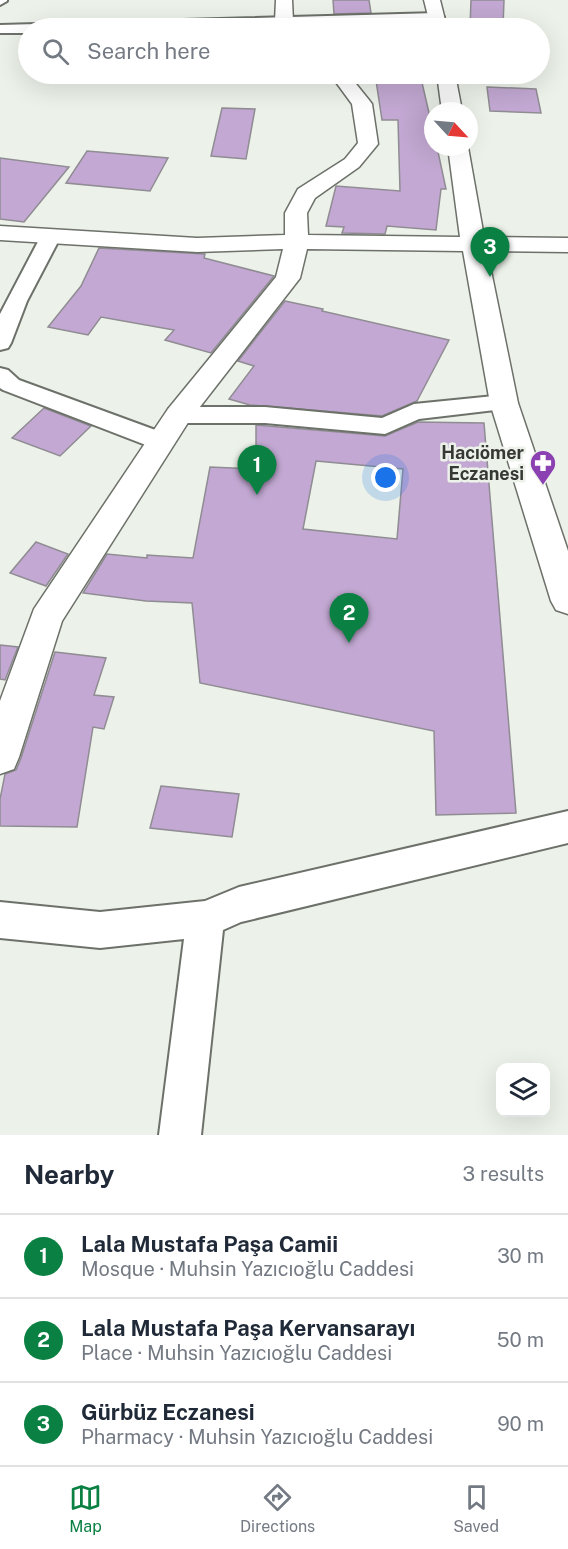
<!DOCTYPE html>
<html lang="en">
<head>
<meta charset="utf-8">
<style>
	:root { --surface:#fff; --page:#f2f2f3; --text:#1f2937; --muted:#747a83; --line:#e0e1e3; --accent:#0b8043 }
	body { margin:0; font-family:"Public Sans",sans-serif; background:var(--page); color:var(--text) }
	.controls { position:absolute; right:18px; bottom:18px; display:grid; overflow:hidden; border-radius:12px; box-shadow:0 6px 24px #0002 }
	.controls button { width:54px; height:54px; display:grid; place-items:center; padding:0; border:0; border-bottom:2px solid var(--line); background:var(--surface); color:var(--text); font:30px sans-serif }
	.compass { position:absolute; left:424px; top:102px; width:54px; height:54px; border-radius:50%; background:var(--surface); box-shadow:0 6px 24px #0002; rotate:116deg }
	.you { position:absolute; left:386px; top:478px; width:21px; height:21px; margin:-15px; border:4px solid #fff; border-radius:50%; background:#1a73e8; box-shadow:0 0 0 9px #1a73e833 }
	.badge { display:grid; place-items:center; width:39px; height:39px; border-radius:50%; background:var(--accent); color:#fff; font-size:20px; font-weight:700 }
	.pin { position:absolute; translate:-50% -50px; filter:drop-shadow(0 2px 3px #0008) }
	.pin::after { content:''; position:absolute; top:32px; width:21px; height:18px; background:inherit; clip-path:polygon(0 0,100% 0,50% 100%) }
	.list { margin:0; padding:0; list-style:none }
	h2 { display:flex; justify-content:space-between; align-items:center; height:78px; margin:0; padding:0 24px; font-size:26px }
	h2 small { font-size:20px; font-weight:400; color:var(--muted) }
	.list li { display:grid; grid-template-columns:39px 1fr auto; gap:18px; align-items:center; box-sizing:border-box; height:84px; padding:0 24px; border-top:2px solid var(--line) }
	.list b { display:block; font-size:22px; white-space:nowrap }
	.list p { margin:0; font-size:20px; white-space:nowrap; color:var(--muted) }
	.list em { font-size:20px; font-style:normal; color:var(--muted) }
	.icon { flex:none; width:33px; height:33px; fill:none; stroke:currentColor; stroke-width:2; stroke-linecap:round; stroke-linejoin:round }
	.map { position:relative; flex:none; width:568px; height:1135px; overflow:hidden }
	.search { position:absolute; background:var(--surface); box-shadow:0 6px 24px #0002; left:18px; right:18px; top:18px; height:66px; display:flex; align-items:center; gap:15px; box-sizing:border-box; padding:0 21px; border-radius:33px; color:var(--muted); font-size:22px }
	.sheet { height:330px; background:var(--surface) }
	nav { display:flex; justify-content:space-around; align-items:center; box-sizing:border-box; height:84px; border-top:2px solid var(--line); background:var(--surface); font-size:16px; color:var(--muted) }
	nav a { display:grid; justify-items:center; gap:3px }
	nav .on { color:var(--accent) }
	.map>svg:first-child { display:block }
	.building { fill:#c2a8d2; stroke:#908c93; stroke-width:1.5; fill-rule:evenodd }
	.lines { fill:none; stroke-linecap:round; stroke-linejoin:round }
	.minor-casing { stroke:#6c7169; stroke-width:4 }
	.tertiary-casing { stroke:#6c7169; stroke-width:3 }
	.minor { fill:#fff; fill-rule:evenodd }
	.tertiary { fill:#fff; fill-rule:evenodd }
	.labels { text-anchor:middle; stroke-width:5; stroke-linejoin:round; paint-order:stroke }
	.poi-label { font-size:18px; font-weight:bold; fill:#363834; stroke:#ecf2e9; text-anchor:end }
</style>
</head>
<body>
<div class="map">
<svg width="568" height="1135" viewBox="0 0 568 1135">
	<rect width="100%" height="100%" fill="#ecf2e9"/>
	<g class="building">
		<polygon points="333,0 369,0 371,13 334,14"/>
		<polygon points="471,0 504,0 503,28 470,28"/>
		<polygon points="409,23 410,28 336,28 335,26"/>
		<polygon points="375,74 420,74 433,130 433,147 437,147 446,189 441,189 436,230 387,226 385,234 342,233 344,227 326,226 336,186 400,191 398,120 382,120"/>
		<polygon points="487,87 536,89 541,113 490,111"/>
		<polygon points="222,108 255,109 246,159 211,156"/>
		<polygon points="87,151 168,158 150,191 66,183"/>
		<polygon points="0,158 69,167 24,222 0,219"/>
		<polygon points="99,248 205,254 204,258 274,276 211,353 165,340 174,330 101,317 88,335 48,327 81,286"/>
		<polygon points="285,301 323,309 322,311 449,340 417,401 382,416 250,405 229,399 254,366 238,361"/>
		<polygon points="44,408 91,426 60,456 12,438"/>
		<path d="M418,422L484,423L516,813L436,815L434,731L200,683L192,603L146,601L83,593L107,554L147,558V555L193,558L210,467L256,469V425L385,436ZM316,461L403,469L397,539L303,529Z"/>
		<polygon points="36,542 68,554 46,586 10,573"/>
		<polygon points="0,645 18,647 5,680 0,679"/>
		<polygon points="55,652 106,658 94,695 114,697 104,729 93,727 77,827 0,826 0,799 5,774 16,770 21,758"/>
		<polygon points="161,786 239,794 232,837 150,828"/>
	</g>
	<g class="lines">
		<g class="minor-casing">
			<g id="minor">
				<polygon points="0,0 7,0 7,1 0,5"/>
				<polygon points="437,13 444,17 442,20 180,28 28,28 28,33 0,33 0,25"/>
				<polygon points="51,230 58,232 61,236 27,301 11,343 8,348 0,350 0,314 41,236 44,232"/>
				<polygon points="0,368 8,370 19,380 169,435 173,441 169,447 160,449 151,447 3,390 0,388"/>
				<polygon points="504,395 513,398 516,403 513,408 419,419 385,434 265,423 178,423 169,421 166,415 169,409 178,407 265,407 382,418 414,404"/>
				<polygon points="568,811 568,843 241,922 223,930 201,1135 159,1135 184,939 100,948 0,938 0,902 100,912 205,901 239,887"/>
			</g>
		</g>
		<g class="tertiary-casing">
			<g id="tertiary">
				<polygon points="276,0 292,0 293,21 297,28 281,28 275,21"/>
				<polygon points="424,0 440,0 447,28 431,28"/>
				<polygon points="330,74 348,74 369,100 372,104 378,144 359,167 315,198 307,213 308,235 460,237 448,147 468,147 484,237 568,238 568,252 487,251 518,403 568,551 568,614 556,610 551,601 490,403 463,251 307,249 300,278 189,421 62,621 19,757 14,769 0,774 0,701 34,609 168,409 276,277 283,249 197,252 0,240 0,226 197,238 285,235 285,213 298,189 345,159 358,143 352,104"/>
				<polygon points="437,74 455,74 462,111 442,111"/>
			</g>
		</g>
		<use href="#minor" class="minor"/>
		<use href="#tertiary" class="tertiary"/>
	</g>
	<defs>
		<g id="pharmacy-pin" transform="scale(1.35)"><path d="M0 17L-7.5 6A9.5 9.5 0 1 1 7.5 6Z" fill="#8c41b2" stroke="#ecf2e9"/><path d="M-2-6h4v4h4v4h-4v4h-4v-4h-4v-4h4Z" fill="#fff"/></g>
	</defs>
	<g fill-rule="evenodd">
		<use href="#pharmacy-pin" x="543" y="463"/>
	</g>
	<g class="labels">
		<g class="poi-label">
			<text x="524" y="459">Hacıömer<tspan x="524" dy="21">Eczanesi</tspan></text>
		</g>
	</g>
</svg>
<div class="controls">
<button><svg class="icon" aria-label="layers" viewBox="0 0 24 24"><path d="M12 4l9 5-9 5-9-5zM3 14l9 5 9-5"/></svg></button>
</div>
<svg class="compass" viewBox="-18 -18 36 36"><path d="M0-13l5 13h-10z" fill="#e53935"/><path d="M0 13l5-13h-10z" fill="#747a83"/></svg>
<div class="you"></div>
<div class="pin badge" style="left:257px;top:495px">1</div>
<div class="pin badge" style="left:349px;top:643px">2</div>
<div class="pin badge" style="left:490px;top:277px">3</div>
<div class="search"><svg class="icon" aria-label="search" viewBox="0 0 24 24"><circle cx="10" cy="10" r="6"/><path d="M15 15l6 6"/></svg>Search here</div>
</div>
<section class="sheet">
<h2>Nearby<small>3 results</small></h2>
<ul class="list">
<li><span class="badge">1</span><div><b>Lala Mustafa Paşa Camii</b><p>Mosque · Muhsin Yazıcıoğlu Caddesi</p></div><em>30 m</em></li>
<li><span class="badge">2</span><div><b>Lala Mustafa Paşa Kervansarayı</b><p>Place · Muhsin Yazıcıoğlu Caddesi</p></div><em>50 m</em></li>
<li><span class="badge">3</span><div><b>Gürbüz Eczanesi</b><p>Pharmacy · Muhsin Yazıcıoğlu Caddesi</p></div><em>90 m</em></li>
</ul>
</section>
<nav>
<a class="on"><svg class="icon" aria-label="map" viewBox="0 0 24 24"><path d="M3 6l6-2 6 2 6-2v14l-6 2-6-2-6 2zM9 4v14M15 6v14"/></svg>Map</a>
<a><svg class="icon" aria-label="directions" viewBox="0 0 24 24"><path d="M12 3l9 9-9 9-9-9zM9 14v-3h6M13 9l2 2-2 2"/></svg>Directions</a>
<a><svg class="icon" aria-label="saved" viewBox="0 0 24 24"><path d="M7 4h10v16l-5-4-5 4z"/></svg>Saved</a>
</nav>
</body>
</html>
